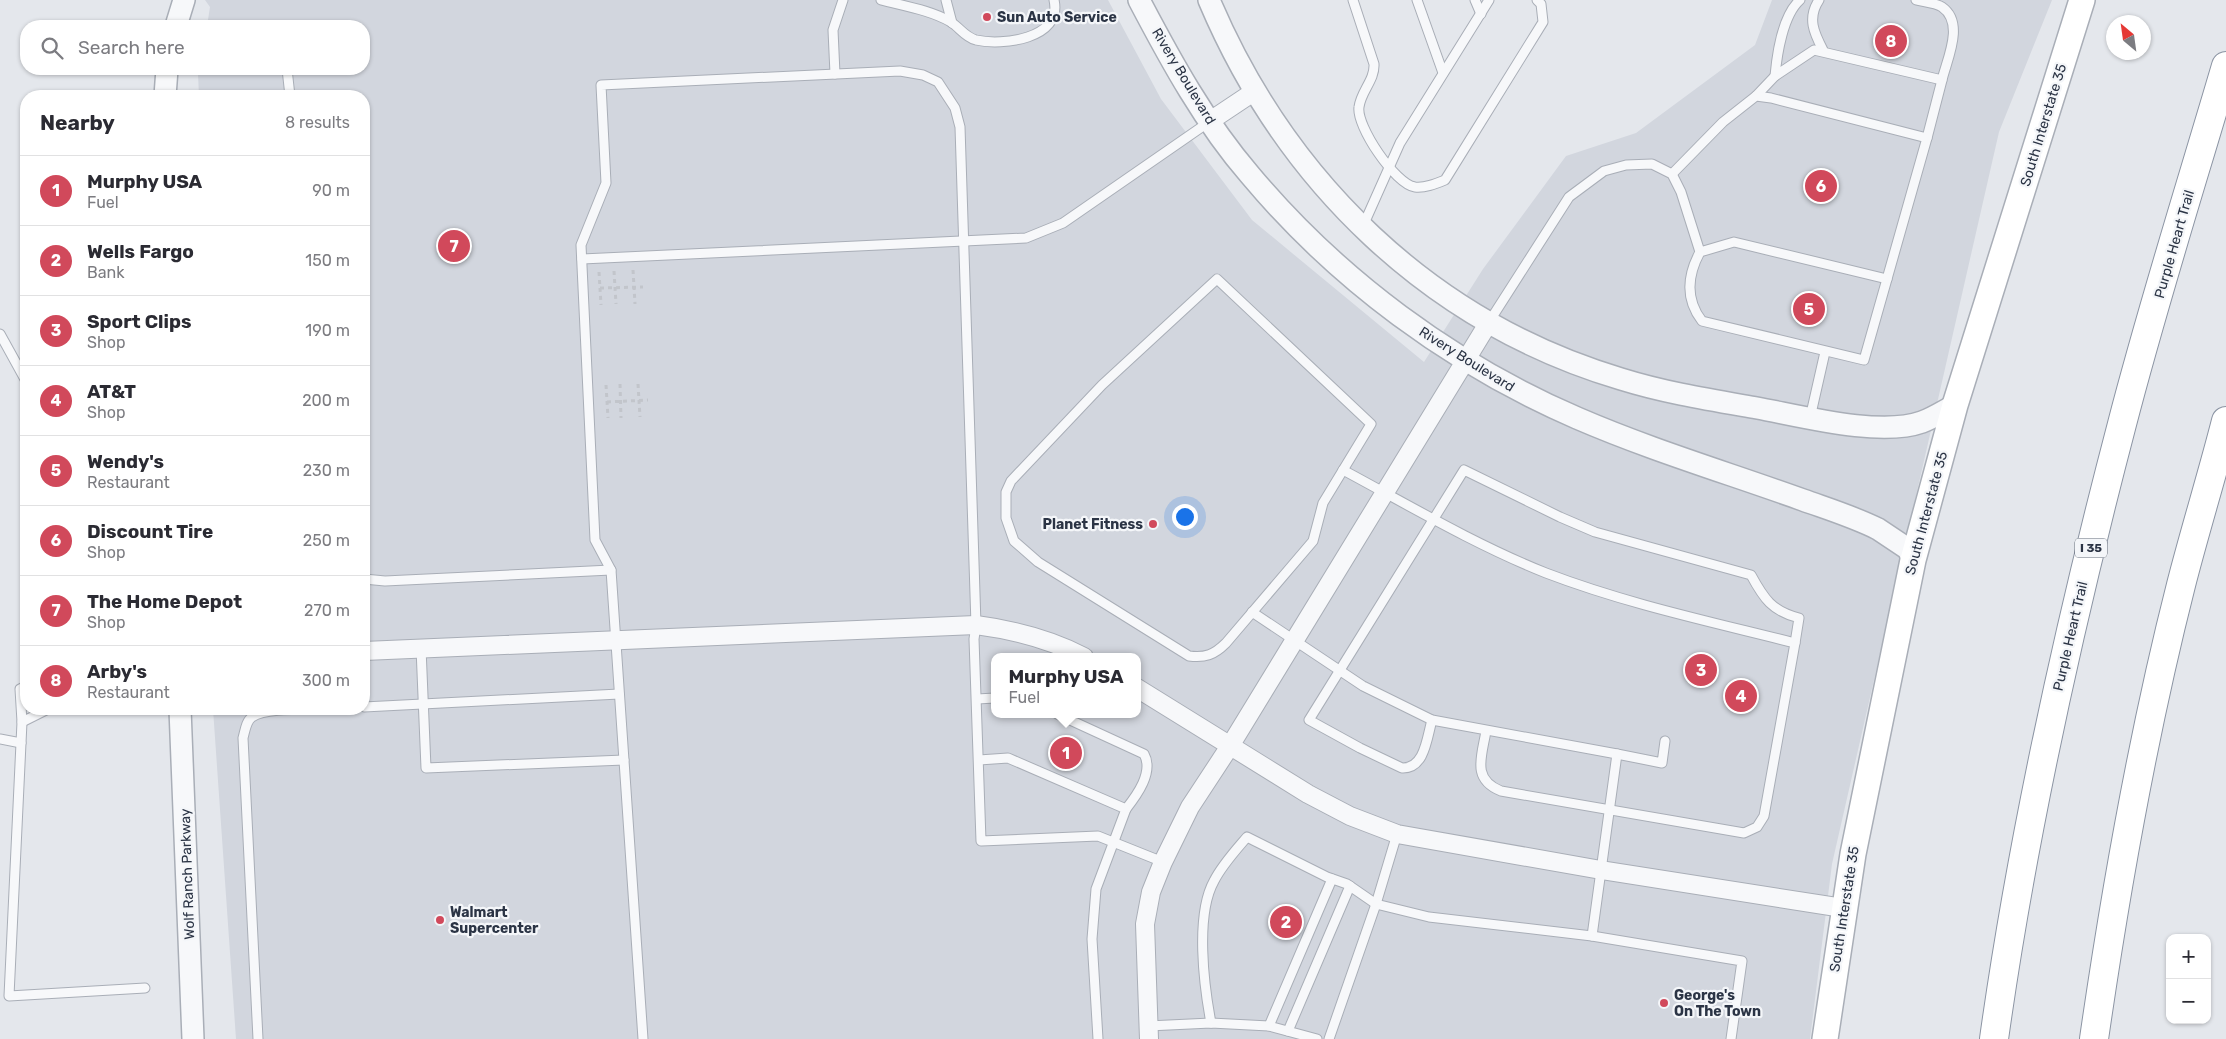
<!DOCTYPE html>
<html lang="en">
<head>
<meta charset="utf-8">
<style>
	:root { --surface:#fff; --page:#f2f2f3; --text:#2b2b33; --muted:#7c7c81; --line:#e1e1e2; --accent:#d1495b }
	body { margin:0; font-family:Rubik,sans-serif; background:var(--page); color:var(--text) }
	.controls { position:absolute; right:15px; bottom:15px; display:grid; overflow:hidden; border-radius:10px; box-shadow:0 1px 4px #0004 }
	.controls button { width:45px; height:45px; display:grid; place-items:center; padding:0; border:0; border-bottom:1px solid var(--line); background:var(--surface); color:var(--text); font:25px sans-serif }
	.compass { position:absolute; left:2106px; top:15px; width:45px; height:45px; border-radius:50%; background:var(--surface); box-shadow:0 1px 4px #0004; rotate:331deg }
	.you { position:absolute; left:1184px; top:516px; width:18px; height:18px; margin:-12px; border:4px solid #fff; border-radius:50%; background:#1a73e8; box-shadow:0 0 0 8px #1a73e833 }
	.badge { display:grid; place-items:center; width:32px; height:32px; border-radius:50%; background:var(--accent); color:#fff; font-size:16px; font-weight:700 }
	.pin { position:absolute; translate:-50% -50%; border:2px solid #fff; box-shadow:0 1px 5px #0006 }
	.popup { position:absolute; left:991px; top:653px; width:150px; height:65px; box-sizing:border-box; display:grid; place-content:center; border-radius:10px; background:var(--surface); filter:drop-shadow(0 1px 4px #0005); font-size:16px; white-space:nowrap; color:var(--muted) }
	.popup b { font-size:19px; color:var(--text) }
	.popup::after { content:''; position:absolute; left:50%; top:100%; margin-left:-10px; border:10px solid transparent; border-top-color:var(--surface) }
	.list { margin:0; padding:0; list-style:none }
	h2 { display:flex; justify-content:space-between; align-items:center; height:65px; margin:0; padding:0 20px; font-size:21px }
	h2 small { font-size:16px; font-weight:400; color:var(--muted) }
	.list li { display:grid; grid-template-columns:32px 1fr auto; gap:15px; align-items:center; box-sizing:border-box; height:70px; padding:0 20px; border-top:1px solid var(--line) }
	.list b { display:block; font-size:19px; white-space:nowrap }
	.list p { margin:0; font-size:16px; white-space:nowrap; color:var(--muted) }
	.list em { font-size:16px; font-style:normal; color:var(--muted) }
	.icon { flex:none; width:28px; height:28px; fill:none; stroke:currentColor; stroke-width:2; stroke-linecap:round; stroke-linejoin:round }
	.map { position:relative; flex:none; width:2226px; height:1039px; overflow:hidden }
	.search { position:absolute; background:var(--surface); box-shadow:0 1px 4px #0004; left:20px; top:20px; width:350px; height:55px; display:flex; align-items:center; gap:12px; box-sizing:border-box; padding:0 18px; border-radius:20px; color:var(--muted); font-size:19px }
	.panel { position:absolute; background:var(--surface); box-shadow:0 1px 4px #0004; left:20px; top:90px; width:350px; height:625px; border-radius:20px }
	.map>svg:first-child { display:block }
	.built { fill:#d2d6de; fill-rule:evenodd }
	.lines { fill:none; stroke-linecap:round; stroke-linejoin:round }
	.service-casing { stroke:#a9aeb7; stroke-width:11 }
	.minor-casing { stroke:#a9aeb7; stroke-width:20 }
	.tertiary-casing { stroke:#a9aeb7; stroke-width:24 }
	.secondary-casing { stroke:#a9aeb7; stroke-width:28 }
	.motorway-casing { stroke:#8b94a3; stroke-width:30 }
	.path { stroke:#c2c5cb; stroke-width:3; stroke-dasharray:4 4; stroke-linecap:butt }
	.service { stroke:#f7f8fa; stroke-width:9 }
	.minor { stroke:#f7f8fa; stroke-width:18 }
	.tertiary { stroke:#f7f8fa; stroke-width:21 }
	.secondary { stroke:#fff; stroke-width:25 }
	.motorway { stroke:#fff; stroke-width:28 }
	.poi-dot { fill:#d1495b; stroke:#f4f6f9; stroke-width:2 }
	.labels { text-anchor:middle; stroke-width:4.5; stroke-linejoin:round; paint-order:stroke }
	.shield { fill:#f4f6f9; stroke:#676e7b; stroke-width:1 }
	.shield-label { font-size:12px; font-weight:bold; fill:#2b3445 }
	.poi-label { font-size:14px; font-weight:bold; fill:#2b3445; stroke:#f4f6f9; text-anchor:start }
	.street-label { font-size:14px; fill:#2b3445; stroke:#f4f6f9 }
</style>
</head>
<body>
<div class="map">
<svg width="2226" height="1039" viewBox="0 0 2226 1039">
	<rect width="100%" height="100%" fill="#e4e7ec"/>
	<path class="built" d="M205,0H1108L1161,99L1252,220L1424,362L1483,269L1566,156L1636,133L1755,45L1772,0H2052L1999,132L1832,864L1810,1039H236L213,709H364V96H199L198,74L199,69H364V26H207L210,7ZM995,657H1137V714H995Z"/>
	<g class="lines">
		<g class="service-casing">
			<g id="service">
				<path d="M881,0C904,6 930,10 951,22C960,28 965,37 976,40C1002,46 1063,39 1054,0"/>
				<polyline points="946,0 952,23"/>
				<path d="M1353,0L1374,64C1375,80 1361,91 1359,107C1356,126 1395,184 1415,187C1425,188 1435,184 1445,180L1543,22L1541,4L1537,0"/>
				<polyline points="1417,0 1443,73"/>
				<polyline points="1475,0 1481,14"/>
				<path d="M1819,0C1807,18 1814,33 1823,50"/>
				<polyline points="287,69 290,96"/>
				<polyline points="835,74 833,30 843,0"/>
				<path d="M1775,76C1777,54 1783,15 1800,0"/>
				<path d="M1756,96L1775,76L1814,50L1942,80C1947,59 1965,23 1942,7C1936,3 1924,2 1916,0"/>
				<polyline points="1927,138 1942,80"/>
				<polyline points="1672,174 1723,122 1756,96 1771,98 1927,138 1887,279"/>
				<polyline points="1363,226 1400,143 1489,0"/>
				<path d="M1734,242L1887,279L1864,360L1702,321C1685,299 1687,276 1700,252Z"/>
				<polyline points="582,259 1026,238 1063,223 1209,122"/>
				<path d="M1217,279L1371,424L1323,503L1313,541L1226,643C1214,655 1205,658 1189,656L1038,562L1014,541L1006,518V492L1011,481L1102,385Z"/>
				<polyline points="1489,322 1569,197 1604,171 1626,165 1652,164 1672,174 1681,192 1700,252"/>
				<polyline points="0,334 26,381"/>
				<polyline points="1810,418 1825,352"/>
				<path d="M1343,470C1410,506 1476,545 1546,573C1627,604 1712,622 1795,643L1764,816L1757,827L1744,833L1501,791C1471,779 1482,756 1486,731"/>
				<polyline points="364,579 385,581 611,570"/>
				<polyline points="421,648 426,768 624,760"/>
				<polyline points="26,686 20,689 22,722 9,996 145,988"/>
				<polyline points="977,699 995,698"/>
				<polyline points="364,707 619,694"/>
				<path d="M1057,714L1144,754C1154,772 1137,795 1126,809"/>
				<path d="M1432,720C1427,737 1425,769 1402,768L1360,748L1309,720L1464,470L1560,517L1595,532L1751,575C1764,599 1772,611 1799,618L1795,643"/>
				<polyline points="22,722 48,709"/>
				<polyline points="0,739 21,743"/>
				<polyline points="1617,754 1662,763 1665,741"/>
				<polyline points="979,760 1008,758 1126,809 1096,889 1092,939 1098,1039"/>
				<polyline points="1592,936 1742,961 1731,1039"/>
				<path d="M1211,1023C1204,986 1195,915 1214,881C1222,865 1235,851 1247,837L1327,877L1347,884L1376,904L1429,917L1592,936L1617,754L1432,720L1363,686L1252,612"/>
				<polyline points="1148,1026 1211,1023 1269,1026 1317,1039"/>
				<polyline points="1269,1026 1332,879"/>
				<polyline points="1288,1031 1350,886"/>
				<path d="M258,1039L243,738C245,731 246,721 252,717C266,707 309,710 326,709"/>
				<polyline points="643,1039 611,570 595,540 581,245 606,183 601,85 900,71 923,75 938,82 955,108 960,127 976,625 974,639 981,841 1098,836 1163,862"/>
				<polyline points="1329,1039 1376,904 1397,834"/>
			</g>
		</g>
		<g class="minor-casing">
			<g id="minor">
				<polyline points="1210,121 1255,91"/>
				<path d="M364,651L976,625C1014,630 1050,639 1084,657"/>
				<polyline points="1137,688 1308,794 1350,816 1397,834 1601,870 1843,908"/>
				<polyline points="1149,1039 1145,924 1151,892 1163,862 1190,807 1230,746 1489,322"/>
			</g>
		</g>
		<g class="tertiary-casing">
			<g id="tertiary">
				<path d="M1139,0C1171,61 1205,123 1250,175C1338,280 1452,364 1577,418C1651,450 1728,473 1803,500C1828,509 1854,517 1878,529L1908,549L1913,560"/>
				<path d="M1209,0C1286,182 1430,322 1621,379C1666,393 1711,400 1757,408C1801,416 1880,437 1922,422C1933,418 1944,411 1955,405"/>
				<polyline points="176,26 184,0"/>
				<polyline points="165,96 167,69"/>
				<polyline points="180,709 193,1039"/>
			</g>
		</g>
		<g class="secondary-casing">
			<polyline id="secondary" points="1825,1039 1853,854 1913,560 1955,405 2082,0"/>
		</g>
		<g class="motorway-casing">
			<g id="motorway">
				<path d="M1994,1039C2023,832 2069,626 2122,424C2153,304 2191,185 2226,66"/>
				<path d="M2094,1039C2116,887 2143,734 2181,585C2195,530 2212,476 2226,421"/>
			</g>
		</g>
		<g class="path">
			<polyline points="633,270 635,304"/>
			<polyline points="614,271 616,304"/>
			<polyline points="599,272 601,305"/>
			<polyline points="600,288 643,287"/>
			<polyline points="620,384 621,418"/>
			<polyline points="638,384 640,417"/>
			<polyline points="606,385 608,418"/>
			<polyline points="607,402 648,400"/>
		</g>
		<use href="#service" class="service"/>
		<use href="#minor" class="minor"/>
		<use href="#tertiary" class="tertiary"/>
		<use href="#secondary" class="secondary"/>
		<use href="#motorway" class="motorway"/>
	</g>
	<g class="poi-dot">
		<circle cx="987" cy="17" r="5"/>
		<circle cx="1153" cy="524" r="5"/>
		<circle cx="440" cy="920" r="5"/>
		<circle cx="1664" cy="1003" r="5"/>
	</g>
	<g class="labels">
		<rect class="shield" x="2075" y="538.5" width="32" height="19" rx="4"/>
		<g class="shield-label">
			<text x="2091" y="552">I 35</text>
		</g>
		<g class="poi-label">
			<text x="997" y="22">Sun Auto Service</text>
			<text x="1143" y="529" text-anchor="end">Planet Fitness</text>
			<text x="450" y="917">Walmart<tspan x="450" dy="16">Supercenter</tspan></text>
			<text x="1674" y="1000">George's<tspan x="1674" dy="16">On The Town</tspan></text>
		</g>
		<g class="street-label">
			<text transform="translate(1184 76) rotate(59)" y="5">Rivery Boulevard</text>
			<text transform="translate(2043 125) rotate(-73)" y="5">South Interstate 35</text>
			<text transform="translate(2174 244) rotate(-74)" y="5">Purple Heart Trail</text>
			<text transform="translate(1467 359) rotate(32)" y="5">Rivery Boulevard</text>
			<text transform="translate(1926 513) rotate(-75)" y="5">South Interstate 35</text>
			<text transform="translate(2070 636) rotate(-77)" y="5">Purple Heart Trail</text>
			<text transform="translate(187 874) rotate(-92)" y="5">Wolf Ranch Parkway</text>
			<text transform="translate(1844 909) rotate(-81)" y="5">South Interstate 35</text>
		</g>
	</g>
</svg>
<div class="controls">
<button>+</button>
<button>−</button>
</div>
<svg class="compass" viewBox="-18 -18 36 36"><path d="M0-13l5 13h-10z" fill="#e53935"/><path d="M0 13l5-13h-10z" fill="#7c7c81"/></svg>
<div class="you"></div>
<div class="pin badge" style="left:1066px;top:753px">1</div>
<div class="popup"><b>Murphy USA</b>Fuel</div>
<div class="pin badge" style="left:1286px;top:922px">2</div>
<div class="pin badge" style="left:1701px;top:670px">3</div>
<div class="pin badge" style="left:1741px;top:696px">4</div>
<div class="pin badge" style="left:1809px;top:309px">5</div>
<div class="pin badge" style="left:1821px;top:186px">6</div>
<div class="pin badge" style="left:454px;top:246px">7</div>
<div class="pin badge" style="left:1891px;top:41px">8</div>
<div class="search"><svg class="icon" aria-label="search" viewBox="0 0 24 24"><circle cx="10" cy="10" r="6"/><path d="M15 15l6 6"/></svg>Search here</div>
<section class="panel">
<h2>Nearby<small>8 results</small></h2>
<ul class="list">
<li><span class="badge">1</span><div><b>Murphy USA</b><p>Fuel</p></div><em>90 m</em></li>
<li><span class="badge">2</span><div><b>Wells Fargo</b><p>Bank</p></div><em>150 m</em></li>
<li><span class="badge">3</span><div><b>Sport Clips</b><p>Shop</p></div><em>190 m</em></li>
<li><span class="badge">4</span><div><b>AT&amp;T</b><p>Shop</p></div><em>200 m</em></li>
<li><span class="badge">5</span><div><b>Wendy's</b><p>Restaurant</p></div><em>230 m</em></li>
<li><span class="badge">6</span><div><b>Discount Tire</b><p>Shop</p></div><em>250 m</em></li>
<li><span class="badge">7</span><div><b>The Home Depot</b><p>Shop</p></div><em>270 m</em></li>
<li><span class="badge">8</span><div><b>Arby's</b><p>Restaurant</p></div><em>300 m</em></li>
</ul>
</section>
</div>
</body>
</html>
